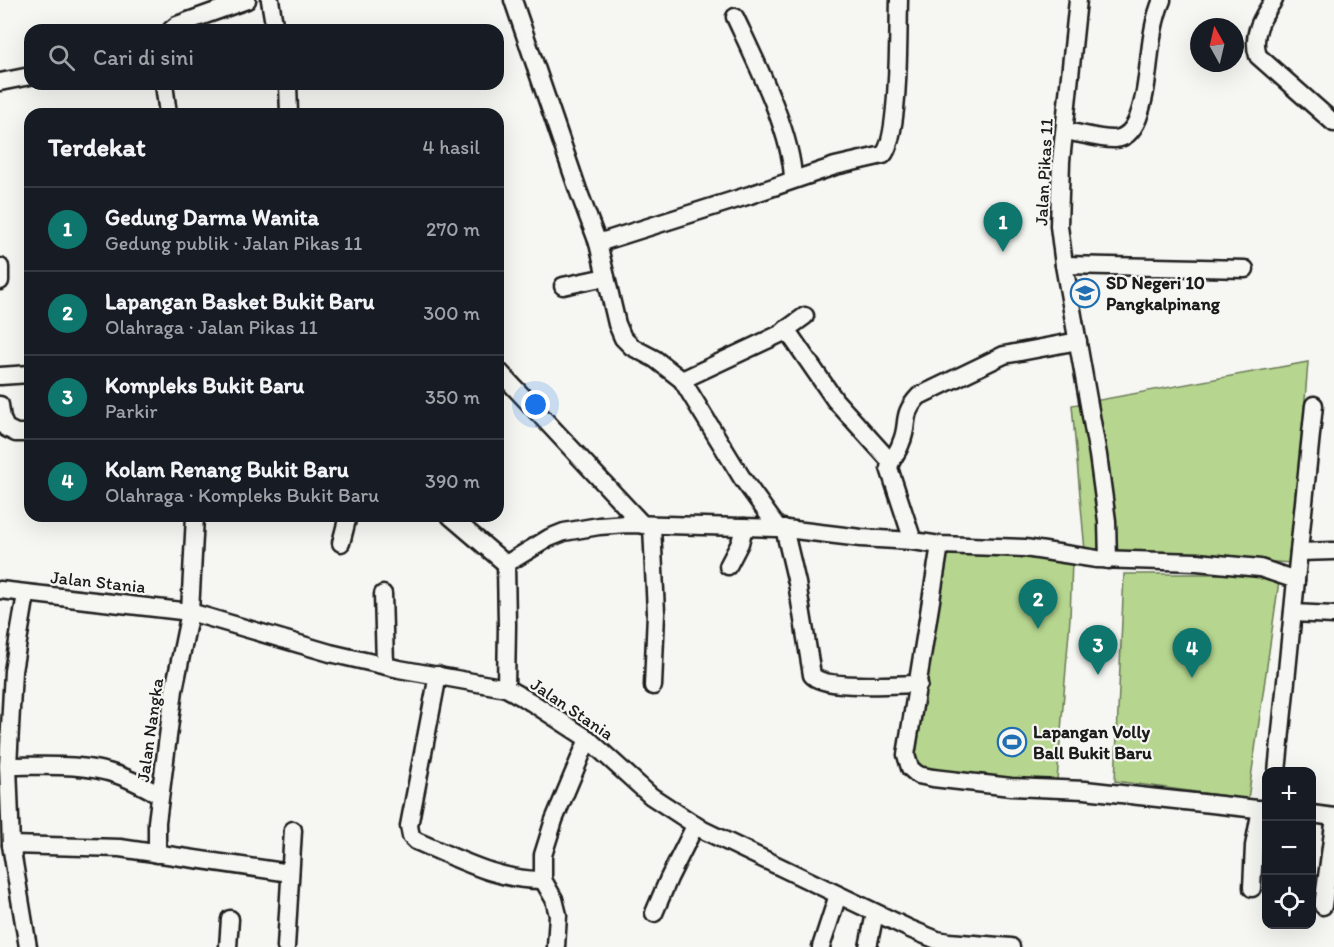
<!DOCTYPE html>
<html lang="id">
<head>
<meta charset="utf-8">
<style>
	:root { --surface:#171b24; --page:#20242c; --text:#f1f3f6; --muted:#9ea1a6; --line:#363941; --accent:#0f766e }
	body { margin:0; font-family:Itim,sans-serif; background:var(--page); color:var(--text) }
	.controls { position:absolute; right:18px; bottom:18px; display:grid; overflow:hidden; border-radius:12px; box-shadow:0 6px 24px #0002 }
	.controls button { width:54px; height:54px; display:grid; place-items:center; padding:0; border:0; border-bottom:2px solid var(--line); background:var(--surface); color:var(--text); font:30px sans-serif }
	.compass { position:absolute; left:1190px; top:18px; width:54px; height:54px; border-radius:50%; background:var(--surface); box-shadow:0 6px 24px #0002; rotate:352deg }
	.you { position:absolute; left:536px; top:405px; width:21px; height:21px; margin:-15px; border:4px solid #fff; border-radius:50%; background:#1a73e8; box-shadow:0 0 0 9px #1a73e833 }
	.badge { display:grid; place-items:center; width:39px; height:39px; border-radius:50%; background:var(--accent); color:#fff; font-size:20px; font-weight:700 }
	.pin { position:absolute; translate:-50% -50px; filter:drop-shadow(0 2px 3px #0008) }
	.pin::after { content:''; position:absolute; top:32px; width:21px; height:18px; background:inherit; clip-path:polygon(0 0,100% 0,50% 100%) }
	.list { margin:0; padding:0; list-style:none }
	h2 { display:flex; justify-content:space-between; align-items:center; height:78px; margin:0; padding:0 24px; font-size:26px }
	h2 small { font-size:20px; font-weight:400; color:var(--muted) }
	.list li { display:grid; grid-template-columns:39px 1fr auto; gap:18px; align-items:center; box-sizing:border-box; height:84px; padding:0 24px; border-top:2px solid var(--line) }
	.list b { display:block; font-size:22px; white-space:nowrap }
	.list p { margin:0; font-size:20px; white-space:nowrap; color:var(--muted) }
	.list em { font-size:20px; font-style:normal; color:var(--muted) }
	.icon { flex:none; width:33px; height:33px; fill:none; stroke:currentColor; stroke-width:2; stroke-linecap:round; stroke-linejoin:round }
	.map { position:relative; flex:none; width:1334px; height:947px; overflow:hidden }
	.search { position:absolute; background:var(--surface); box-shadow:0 6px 24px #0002; left:24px; top:24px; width:480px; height:66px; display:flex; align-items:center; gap:15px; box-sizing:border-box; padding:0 21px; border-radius:18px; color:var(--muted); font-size:22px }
	.panel { position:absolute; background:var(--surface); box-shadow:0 6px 24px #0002; left:24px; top:108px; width:480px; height:414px; border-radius:18px }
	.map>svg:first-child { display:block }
	.green { fill:#b6d68f; stroke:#697956; stroke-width:1.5 }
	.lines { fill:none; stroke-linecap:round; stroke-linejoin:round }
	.minor-casing { stroke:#1c1c1c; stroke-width:21 }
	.minor { stroke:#f6f6f2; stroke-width:16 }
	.labels { text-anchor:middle; stroke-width:4.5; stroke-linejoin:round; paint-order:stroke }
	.street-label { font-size:18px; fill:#1c1c1c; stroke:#f6f6f2 }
	.poi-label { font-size:18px; font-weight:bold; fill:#1c1c1c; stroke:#f6f6f2; text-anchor:start }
</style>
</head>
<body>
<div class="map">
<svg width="1334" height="947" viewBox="0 0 1334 947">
	<rect width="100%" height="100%" fill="#f6f6f2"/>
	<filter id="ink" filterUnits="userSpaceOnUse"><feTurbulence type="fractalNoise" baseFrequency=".0167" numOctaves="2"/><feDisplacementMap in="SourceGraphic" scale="12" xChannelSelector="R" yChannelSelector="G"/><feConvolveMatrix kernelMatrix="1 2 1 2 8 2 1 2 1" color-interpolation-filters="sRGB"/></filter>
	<g filter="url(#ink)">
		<g class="green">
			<polygon points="1308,362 1292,563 1085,551 1072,405"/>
			<polygon points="950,553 1072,560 1070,618 1056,793 909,773 943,557"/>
			<polygon points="1124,574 1280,574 1248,799 1115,781"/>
		</g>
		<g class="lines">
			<g class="minor-casing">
				<g id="minor">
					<polyline points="270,0 275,30"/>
					<polyline points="513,0 578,190 598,243 617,324 623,338 632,347 655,359 682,380 742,478 778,528"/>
					<polyline points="1078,0 1061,161 1059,226 1064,265 1098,455 1107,521 1108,560"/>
					<path d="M1274,0C1262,17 1251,35 1258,56L1334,123"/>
					<path d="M735,17C755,60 792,133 793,179"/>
					<polyline points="171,30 177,25 247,0"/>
					<polyline points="0,82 30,76"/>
					<polyline points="164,84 168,114"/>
					<polyline points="288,84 289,114"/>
					<path d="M1065,131C1079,133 1102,140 1115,139C1127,138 1134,128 1138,118C1152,80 1146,37 1162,0"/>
					<path d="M598,243L750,195L835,166L883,155C900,138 898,29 899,0"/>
					<polyline points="1064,265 1245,269"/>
					<polyline points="0,267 0,281"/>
					<polyline points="563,286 606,277"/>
					<polyline points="786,329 835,400 890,461"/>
					<polyline points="498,370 643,525"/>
					<polyline points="0,376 30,374"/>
					<polyline points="682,380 780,334 805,316"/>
					<polyline points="0,405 2,419 6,428 16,433 30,433"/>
					<polyline points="450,516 506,564"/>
					<polyline points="652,526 656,613 653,686"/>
					<path d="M784,528L797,583L812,675C823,690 899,684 919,684"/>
					<path d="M913,541L889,468C891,458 898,453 901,443C910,423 900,416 919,396L1004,355L1078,341"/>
					<polyline points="341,543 348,516"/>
					<polyline points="940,545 906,755 910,768 918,775 933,778 1011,787 1085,790 1266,810"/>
					<polyline points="1299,552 1334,551"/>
					<polyline points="728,566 740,543 744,527"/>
					<polyline points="1296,580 1314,405"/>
					<polyline points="0,590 190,612 330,653 399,669 506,688 531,702 588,739 651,796 703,830 910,929 937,940 949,942 1011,947"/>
					<polyline points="26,594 13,671 8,766 11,845 28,947"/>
					<polyline points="383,594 385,665"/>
					<polyline points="1293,613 1334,615"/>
					<path d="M438,675L409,826L411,836L416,841C457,858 498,881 543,880"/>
					<polyline points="506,688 507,625 506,564 549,538 564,532 599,526 627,524 778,528 861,538 913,541 940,545 1025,548 1097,559 1197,562 1260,568 1296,580 1277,772"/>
					<path d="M8,766C46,766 83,763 118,775C133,780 147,788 160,795"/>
					<polyline points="1312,814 1334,817"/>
					<polyline points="11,845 120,848 290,873"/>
					<polyline points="157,854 157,822 174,690 190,612 195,516"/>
					<polyline points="1252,888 1254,846 1261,809"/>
					<polyline points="1323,906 1334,825"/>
					<polyline points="654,913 669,878 695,826"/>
					<polyline points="228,947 230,919"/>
					<polyline points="286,947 293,830"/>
					<polyline points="556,947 558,915 554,899 543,880 543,855 554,820 588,739"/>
					<polyline points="821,947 838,895"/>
					<polyline points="868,947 875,913"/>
				</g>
			</g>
			<use href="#minor" class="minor"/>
		</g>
	</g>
	<defs>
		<g id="school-ring" transform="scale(1.5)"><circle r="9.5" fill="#f6f6f2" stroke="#1f6fb2" stroke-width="1.5"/><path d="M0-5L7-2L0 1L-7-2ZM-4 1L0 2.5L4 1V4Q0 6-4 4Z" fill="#1f6fb2"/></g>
		<g id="stadium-ring" transform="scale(1.5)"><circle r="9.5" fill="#f6f6f2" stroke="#1f6fb2" stroke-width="1.5"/><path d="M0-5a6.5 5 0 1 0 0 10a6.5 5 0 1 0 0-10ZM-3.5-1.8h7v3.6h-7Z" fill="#1f6fb2"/></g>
	</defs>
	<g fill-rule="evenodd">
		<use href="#school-ring" x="1085" y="293"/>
		<use href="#stadium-ring" x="1012" y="742"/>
	</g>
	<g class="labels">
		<g class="street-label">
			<text transform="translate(1044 172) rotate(-87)" y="6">Jalan Pikas 11</text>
			<text transform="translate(98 582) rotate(6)" y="6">Jalan Stania</text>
			<text transform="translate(572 709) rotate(34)" y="6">Jalan Stania</text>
			<text transform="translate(150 730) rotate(-82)" y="6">Jalan Nangka</text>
		</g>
		<g class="poi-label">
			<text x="1106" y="289">SD Negeri 10<tspan x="1106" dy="21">Pangkalpinang</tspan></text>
			<text x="1033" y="738">Lapangan Volly<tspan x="1033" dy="21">Ball Bukit Baru</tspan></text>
		</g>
	</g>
</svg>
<div class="controls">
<button>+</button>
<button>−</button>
<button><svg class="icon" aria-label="locate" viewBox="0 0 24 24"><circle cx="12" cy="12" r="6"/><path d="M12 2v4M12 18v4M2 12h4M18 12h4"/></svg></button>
</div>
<svg class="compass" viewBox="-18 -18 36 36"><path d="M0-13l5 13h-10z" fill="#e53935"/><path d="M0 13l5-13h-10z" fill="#9ea1a6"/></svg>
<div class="you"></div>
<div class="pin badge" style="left:1003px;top:252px">1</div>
<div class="pin badge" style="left:1038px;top:629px">2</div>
<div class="pin badge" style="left:1098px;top:675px">3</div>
<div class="pin badge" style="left:1192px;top:678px">4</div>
<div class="search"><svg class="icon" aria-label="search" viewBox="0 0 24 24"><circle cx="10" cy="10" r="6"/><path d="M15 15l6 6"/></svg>Cari di sini</div>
<section class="panel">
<h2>Terdekat<small>4 hasil</small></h2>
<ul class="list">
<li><span class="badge">1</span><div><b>Gedung Darma Wanita</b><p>Gedung publik · Jalan Pikas 11</p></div><em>270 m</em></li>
<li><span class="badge">2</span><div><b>Lapangan Basket Bukit Baru</b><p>Olahraga · Jalan Pikas 11</p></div><em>300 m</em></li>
<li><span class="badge">3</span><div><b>Kompleks Bukit Baru</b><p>Parkir</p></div><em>350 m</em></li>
<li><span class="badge">4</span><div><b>Kolam Renang Bukit Baru</b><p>Olahraga · Kompleks Bukit Baru</p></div><em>390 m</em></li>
</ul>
</section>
</div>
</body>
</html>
